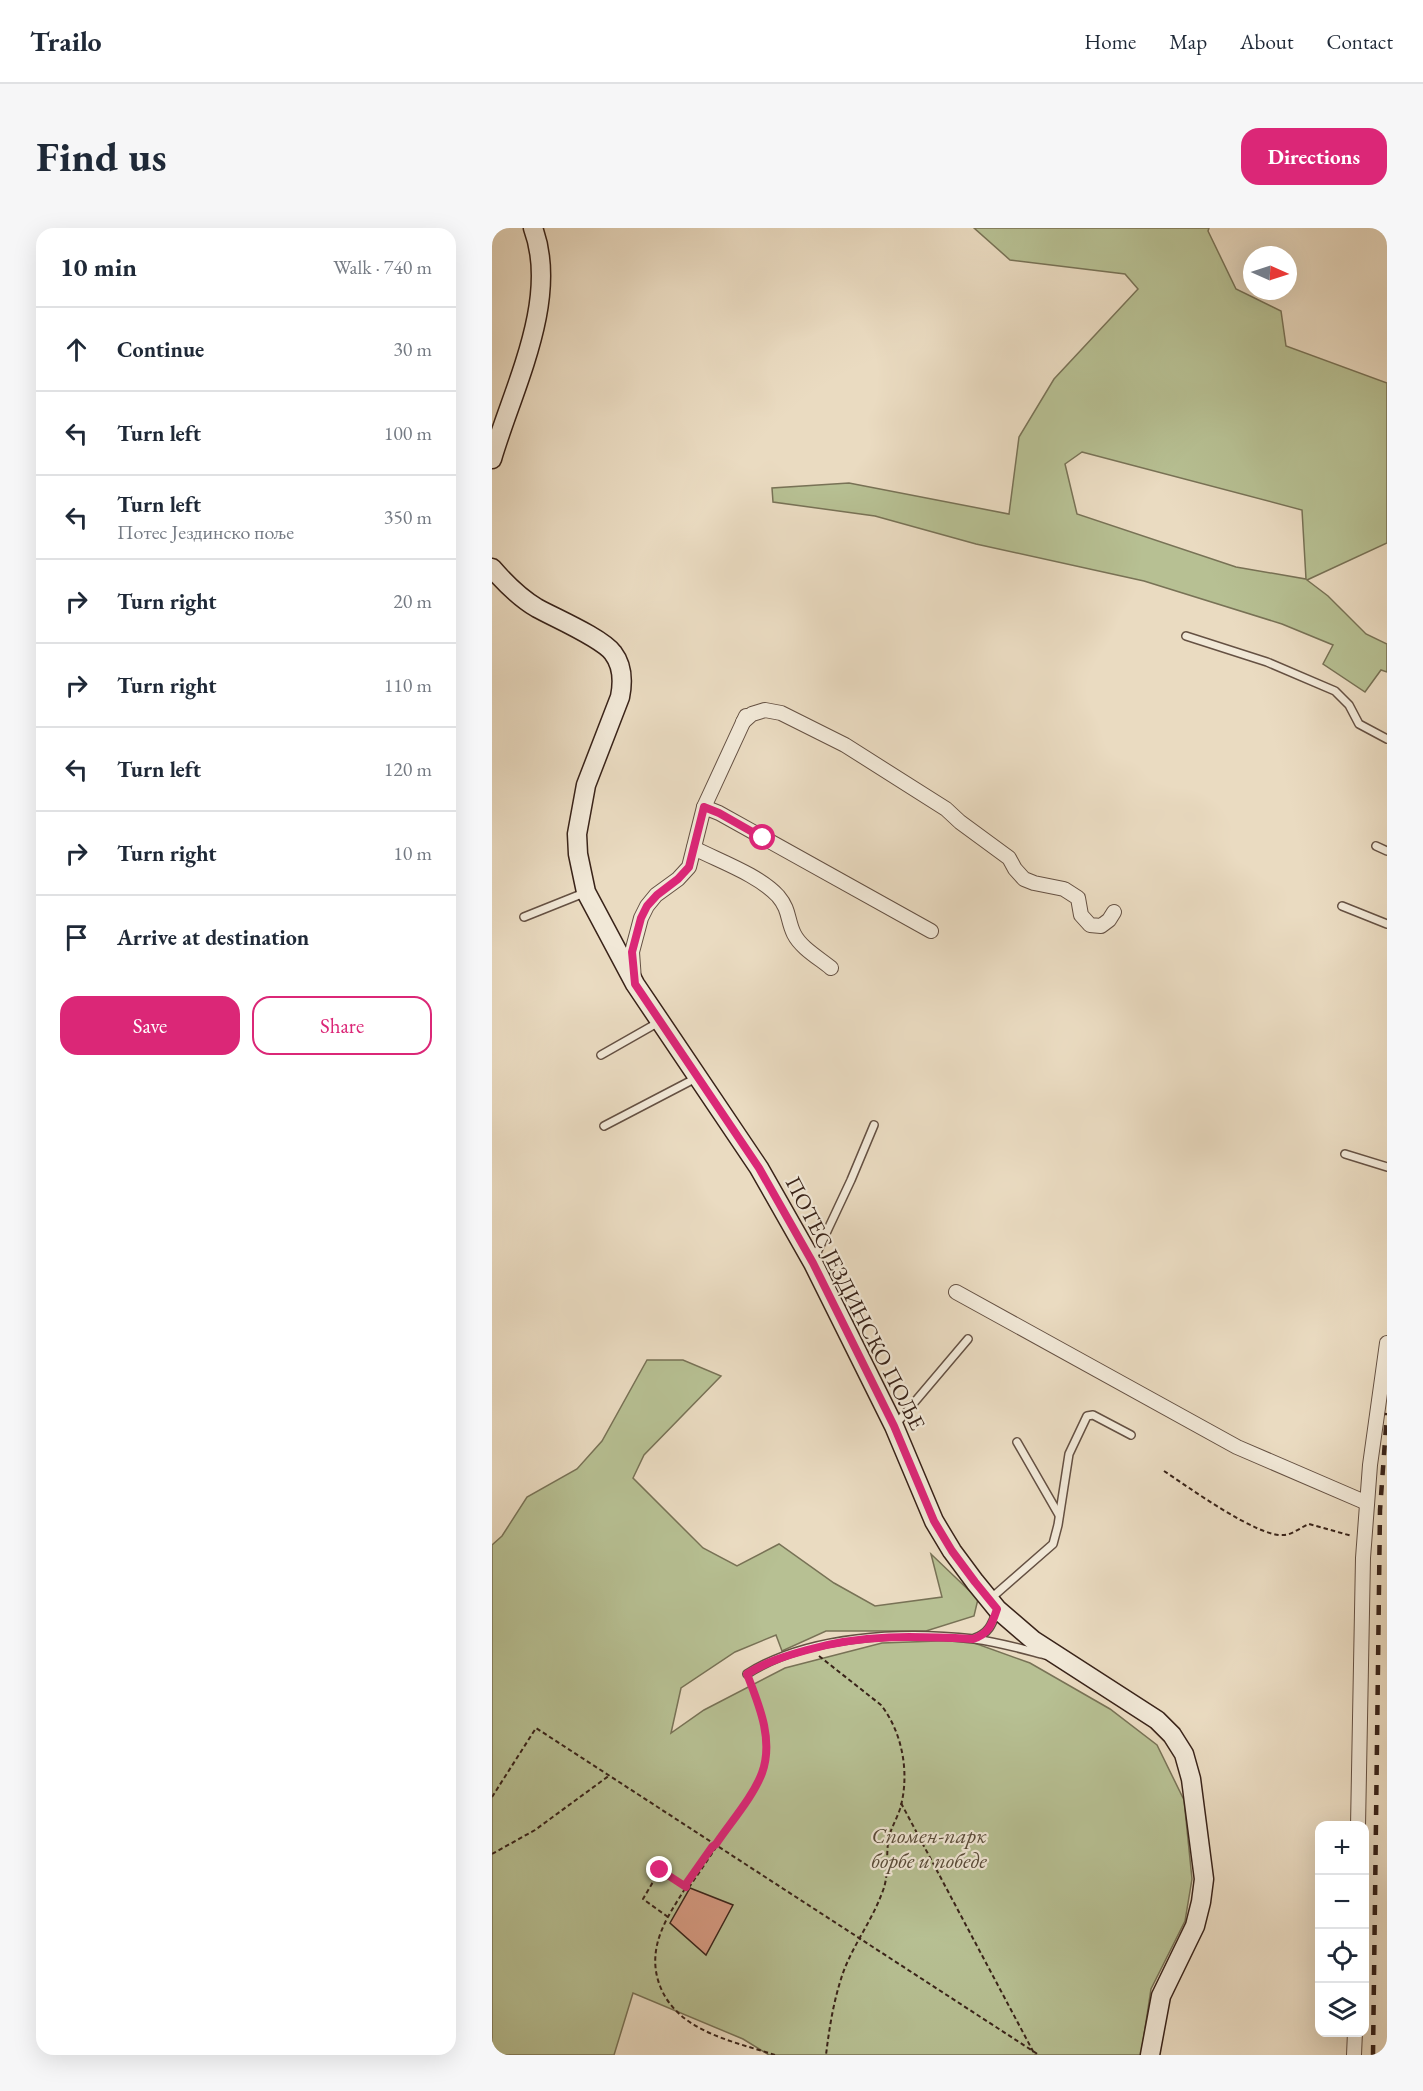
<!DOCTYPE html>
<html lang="en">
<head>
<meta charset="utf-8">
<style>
	:root { --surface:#fff; --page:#f6f6f7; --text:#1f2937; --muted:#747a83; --line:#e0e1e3; --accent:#db2777 }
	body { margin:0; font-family:"EB Garamond",serif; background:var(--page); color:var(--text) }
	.controls { position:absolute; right:18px; bottom:18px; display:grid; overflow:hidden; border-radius:12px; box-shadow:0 6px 24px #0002 }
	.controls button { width:54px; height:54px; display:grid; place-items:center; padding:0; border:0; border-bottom:2px solid var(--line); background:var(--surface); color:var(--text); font:30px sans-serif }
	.compass { position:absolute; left:751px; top:18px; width:54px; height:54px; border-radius:50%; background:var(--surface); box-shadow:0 6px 24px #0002; rotate:93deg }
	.stop { position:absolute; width:18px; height:18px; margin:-14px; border:4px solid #db2777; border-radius:50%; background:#fff }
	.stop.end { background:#db2777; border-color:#fff; box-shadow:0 2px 6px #0008 }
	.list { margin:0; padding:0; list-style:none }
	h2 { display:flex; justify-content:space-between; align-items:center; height:78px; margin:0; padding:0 24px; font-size:26px }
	h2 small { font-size:20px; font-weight:400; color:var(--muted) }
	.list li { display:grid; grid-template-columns:39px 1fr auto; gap:18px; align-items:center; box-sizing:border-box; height:84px; padding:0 24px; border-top:2px solid var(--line) }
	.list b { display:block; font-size:22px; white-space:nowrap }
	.list p { margin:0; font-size:20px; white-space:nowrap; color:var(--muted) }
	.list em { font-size:20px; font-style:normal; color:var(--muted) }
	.actions { display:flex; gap:12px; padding:18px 24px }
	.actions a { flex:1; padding:14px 0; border:2px solid var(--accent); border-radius:18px; text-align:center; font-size:21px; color:var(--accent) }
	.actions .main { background:var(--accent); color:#fff }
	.icon { flex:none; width:33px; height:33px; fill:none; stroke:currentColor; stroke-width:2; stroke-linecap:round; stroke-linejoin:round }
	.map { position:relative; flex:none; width:895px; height:1827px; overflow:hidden; border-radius:18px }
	header { display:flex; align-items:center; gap:36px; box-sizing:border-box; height:84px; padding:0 30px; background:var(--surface); border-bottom:2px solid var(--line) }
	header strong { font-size:28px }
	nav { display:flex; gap:33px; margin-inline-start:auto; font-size:21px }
	.intro { display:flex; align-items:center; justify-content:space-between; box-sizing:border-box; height:144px; padding:0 36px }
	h1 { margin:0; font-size:42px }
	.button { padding:15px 27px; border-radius:18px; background:var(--accent); color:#fff; font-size:21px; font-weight:700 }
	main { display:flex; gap:36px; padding:0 36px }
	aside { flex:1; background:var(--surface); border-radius:18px; box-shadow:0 6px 24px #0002 }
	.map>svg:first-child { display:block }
	.green { fill:#b7c093; stroke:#787256; stroke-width:1.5; fill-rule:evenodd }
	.building { fill:#d69a82; stroke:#392319; stroke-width:1.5 }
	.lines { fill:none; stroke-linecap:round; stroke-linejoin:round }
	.lane-casing { stroke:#655143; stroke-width:10 }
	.street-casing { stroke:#655143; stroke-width:16 }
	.secondary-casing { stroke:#392319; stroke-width:21 }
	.path { stroke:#392319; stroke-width:2; stroke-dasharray:4.5 3; stroke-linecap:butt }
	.lane { stroke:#f1e8d7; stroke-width:7 }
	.street { stroke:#f1e8d7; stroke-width:14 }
	.secondary { stroke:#f1e8d7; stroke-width:18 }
	.rail { stroke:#392319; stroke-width:4.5; stroke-dasharray:10 10; stroke-linecap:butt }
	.route { stroke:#db2777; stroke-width:8 }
	.labels { text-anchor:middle; stroke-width:4.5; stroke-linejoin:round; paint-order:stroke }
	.street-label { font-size:22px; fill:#392319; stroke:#f1e8d7 }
	.park-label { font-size:22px; font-style:italic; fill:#584a38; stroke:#f1e8d7 }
</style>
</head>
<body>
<header>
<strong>Trailo</strong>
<nav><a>Home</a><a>Map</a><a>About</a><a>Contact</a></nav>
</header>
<div class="intro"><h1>Find us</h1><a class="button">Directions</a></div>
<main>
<aside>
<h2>10 min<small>Walk · 740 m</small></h2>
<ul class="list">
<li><svg class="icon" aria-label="ahead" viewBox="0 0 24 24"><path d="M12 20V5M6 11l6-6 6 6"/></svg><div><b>Continue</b></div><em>30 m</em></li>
<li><svg class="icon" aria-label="left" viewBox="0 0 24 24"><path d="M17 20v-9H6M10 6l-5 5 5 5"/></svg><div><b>Turn left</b></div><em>100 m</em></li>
<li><svg class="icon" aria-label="left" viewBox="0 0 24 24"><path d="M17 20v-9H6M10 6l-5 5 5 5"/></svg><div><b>Turn left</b><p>Потес Јездинско поље</p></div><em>350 m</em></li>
<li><svg class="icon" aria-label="right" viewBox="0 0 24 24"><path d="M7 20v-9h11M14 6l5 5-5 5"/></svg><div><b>Turn right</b></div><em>20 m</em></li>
<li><svg class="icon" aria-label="right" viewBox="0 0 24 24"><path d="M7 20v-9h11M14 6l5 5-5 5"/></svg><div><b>Turn right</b></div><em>110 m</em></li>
<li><svg class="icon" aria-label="left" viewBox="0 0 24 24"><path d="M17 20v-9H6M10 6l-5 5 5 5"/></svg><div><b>Turn left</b></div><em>120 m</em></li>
<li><svg class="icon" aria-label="right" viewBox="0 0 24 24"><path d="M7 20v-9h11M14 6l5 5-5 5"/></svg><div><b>Turn right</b></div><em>10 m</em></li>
<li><svg class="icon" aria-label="arrive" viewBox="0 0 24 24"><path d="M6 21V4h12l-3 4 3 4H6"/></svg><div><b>Arrive at destination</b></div></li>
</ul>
<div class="actions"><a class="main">Save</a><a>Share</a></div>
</aside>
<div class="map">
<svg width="895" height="1827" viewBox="0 0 895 1827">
	<rect width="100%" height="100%" fill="#eadbc1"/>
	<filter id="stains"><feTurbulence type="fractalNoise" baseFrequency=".00333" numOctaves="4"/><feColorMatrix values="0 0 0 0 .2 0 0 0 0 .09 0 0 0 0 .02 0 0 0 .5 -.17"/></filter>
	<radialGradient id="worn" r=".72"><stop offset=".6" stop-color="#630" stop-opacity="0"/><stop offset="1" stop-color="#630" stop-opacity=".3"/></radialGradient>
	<g class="green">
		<path d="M482,0H717L716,3L744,61L789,83L794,118L895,155V315L815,352L836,368L874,406L895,416V444L889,442L873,464L831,436L841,417L790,396L652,353L484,316L383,288L281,274L280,260L357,255L517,286L527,209L562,151L646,61L633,46L518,32ZM590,224L810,282L814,351L744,339L585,286L573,236Z"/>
		<polygon points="155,1132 191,1132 229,1148 152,1227 141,1250 211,1320 245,1338 287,1316 342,1355 383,1378 450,1369 439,1326 486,1371 482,1388 434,1403 334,1403 290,1423 284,1407 243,1424 189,1460 179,1505 212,1482 293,1440 390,1415 474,1412 538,1435 618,1481 665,1517 692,1572 700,1651 693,1693 659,1761 649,1827 277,1827 251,1811 141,1765 122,1827 0,1827 0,1317 10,1308 35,1269 85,1241 110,1213"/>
	</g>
	<polygon class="building" points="198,1660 241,1677 214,1727 178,1695"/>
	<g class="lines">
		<g class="lane-casing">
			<g id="lane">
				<polyline points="694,408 775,434 843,463 857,477 867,496 895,511"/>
				<polyline points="884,618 895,623"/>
				<polyline points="850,678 895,696"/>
				<polyline points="32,689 92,665"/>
				<polyline points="109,827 167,794"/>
				<polyline points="112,898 206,849"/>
				<polyline points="853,926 895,939"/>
				<polyline points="322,1031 359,952 382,897"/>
				<polyline points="404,1196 476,1111"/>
				<polyline points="525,1214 567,1287"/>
				<polyline points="497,1372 561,1316 566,1297 577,1226 595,1188 601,1187 639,1207"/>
				<path d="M483,1410C497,1405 500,1396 505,1383"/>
				<path d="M255,1446C316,1407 411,1403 482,1411C506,1414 530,1421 553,1427"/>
			</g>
		</g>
		<g class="street-casing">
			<g id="street">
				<polyline points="251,494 260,486 273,482 289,485 353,517 454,581 468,594 517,630 523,641 532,651 542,655 572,661 586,670 589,687 598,697 609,698 617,692 622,684"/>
				<polyline points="212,579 227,585 439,703"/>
				<path d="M202,620C227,633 267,647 286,668C298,682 295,692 302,706C309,720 327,730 339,740"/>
				<polyline points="142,752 140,724 149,690 155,678 164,667 186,651 197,639 212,579 254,488"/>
				<polyline points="464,1064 745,1219 875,1275"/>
				<polyline points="866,1598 871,1330 878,1237 895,1115"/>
				<polyline points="862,1827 863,1804"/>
			</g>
		</g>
		<g class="secondary-casing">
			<g id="secondary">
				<path d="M0,231C20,162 68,72 41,0"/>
				<path d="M0,340C13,355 28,370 45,380C63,390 110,410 121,425C131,438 131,454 128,469L94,557L85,606L86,626L94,664L143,756L267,940L321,1035L402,1198L442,1293L460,1323L483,1354L505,1381L541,1412L665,1492L680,1507L692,1526L699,1551L712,1651L709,1674L703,1698L669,1768L658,1827"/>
			</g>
		</g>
		<g class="path">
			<path d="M672,1243C695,1258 766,1310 792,1307C800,1307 809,1299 817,1296L860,1308"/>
			<path d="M327,1428L389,1477C411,1505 418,1547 408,1581C404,1593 397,1603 396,1615C394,1632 397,1649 390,1665C379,1695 358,1721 349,1751C341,1776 337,1802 334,1827"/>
			<path d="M258,1454C271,1489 282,1525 263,1560L194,1656V1659C185,1674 175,1688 169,1704C162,1722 161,1740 168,1758C186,1804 241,1813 283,1827"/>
			<polyline points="0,1569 44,1500 547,1827"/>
			<polyline points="409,1575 543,1827"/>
			<polyline points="0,1626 43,1602 118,1547"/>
			<polyline points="176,1689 151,1671 168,1642 194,1659 198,1658 223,1621 224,1616"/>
		</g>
		<use href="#lane" class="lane"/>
		<use href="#street" class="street"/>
		<use href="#secondary" class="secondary"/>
		<polyline class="rail" points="881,1827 888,1282 895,1185"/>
	</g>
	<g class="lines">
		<path class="route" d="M168,1642L194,1659V1656L220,1619L224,1616C238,1595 261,1569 270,1545C282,1512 267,1477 255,1446C274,1434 293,1428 315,1422C370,1406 424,1408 481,1411C497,1406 500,1396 505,1381L483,1354L460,1323L442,1293L402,1198L321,1035L267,940L143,756L140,724L149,690L155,678L165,667L186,651L197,639L212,579L227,585L271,610"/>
	</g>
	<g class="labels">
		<g class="street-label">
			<text transform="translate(364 1075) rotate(63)" y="8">ПОТЕС ЈЕЗДИНСКО ПОЉЕ</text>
		</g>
		<g class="park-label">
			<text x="437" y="1615">Спомен-парк<tspan x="437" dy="25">борбе и победе</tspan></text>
		</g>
	</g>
	<rect width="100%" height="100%" filter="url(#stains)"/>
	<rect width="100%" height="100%" fill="url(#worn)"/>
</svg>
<div class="controls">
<button>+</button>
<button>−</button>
<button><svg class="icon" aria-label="locate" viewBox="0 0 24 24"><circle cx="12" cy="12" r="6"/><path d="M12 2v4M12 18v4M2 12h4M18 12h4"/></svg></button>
<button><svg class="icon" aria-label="layers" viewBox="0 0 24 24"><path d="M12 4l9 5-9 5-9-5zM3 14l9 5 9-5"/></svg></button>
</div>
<svg class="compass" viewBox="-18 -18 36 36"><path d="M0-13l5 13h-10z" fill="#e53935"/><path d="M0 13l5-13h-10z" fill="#747a83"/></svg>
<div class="stop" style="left:271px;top:610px"></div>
<div class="stop end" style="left:168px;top:1642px"></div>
</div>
</main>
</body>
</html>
